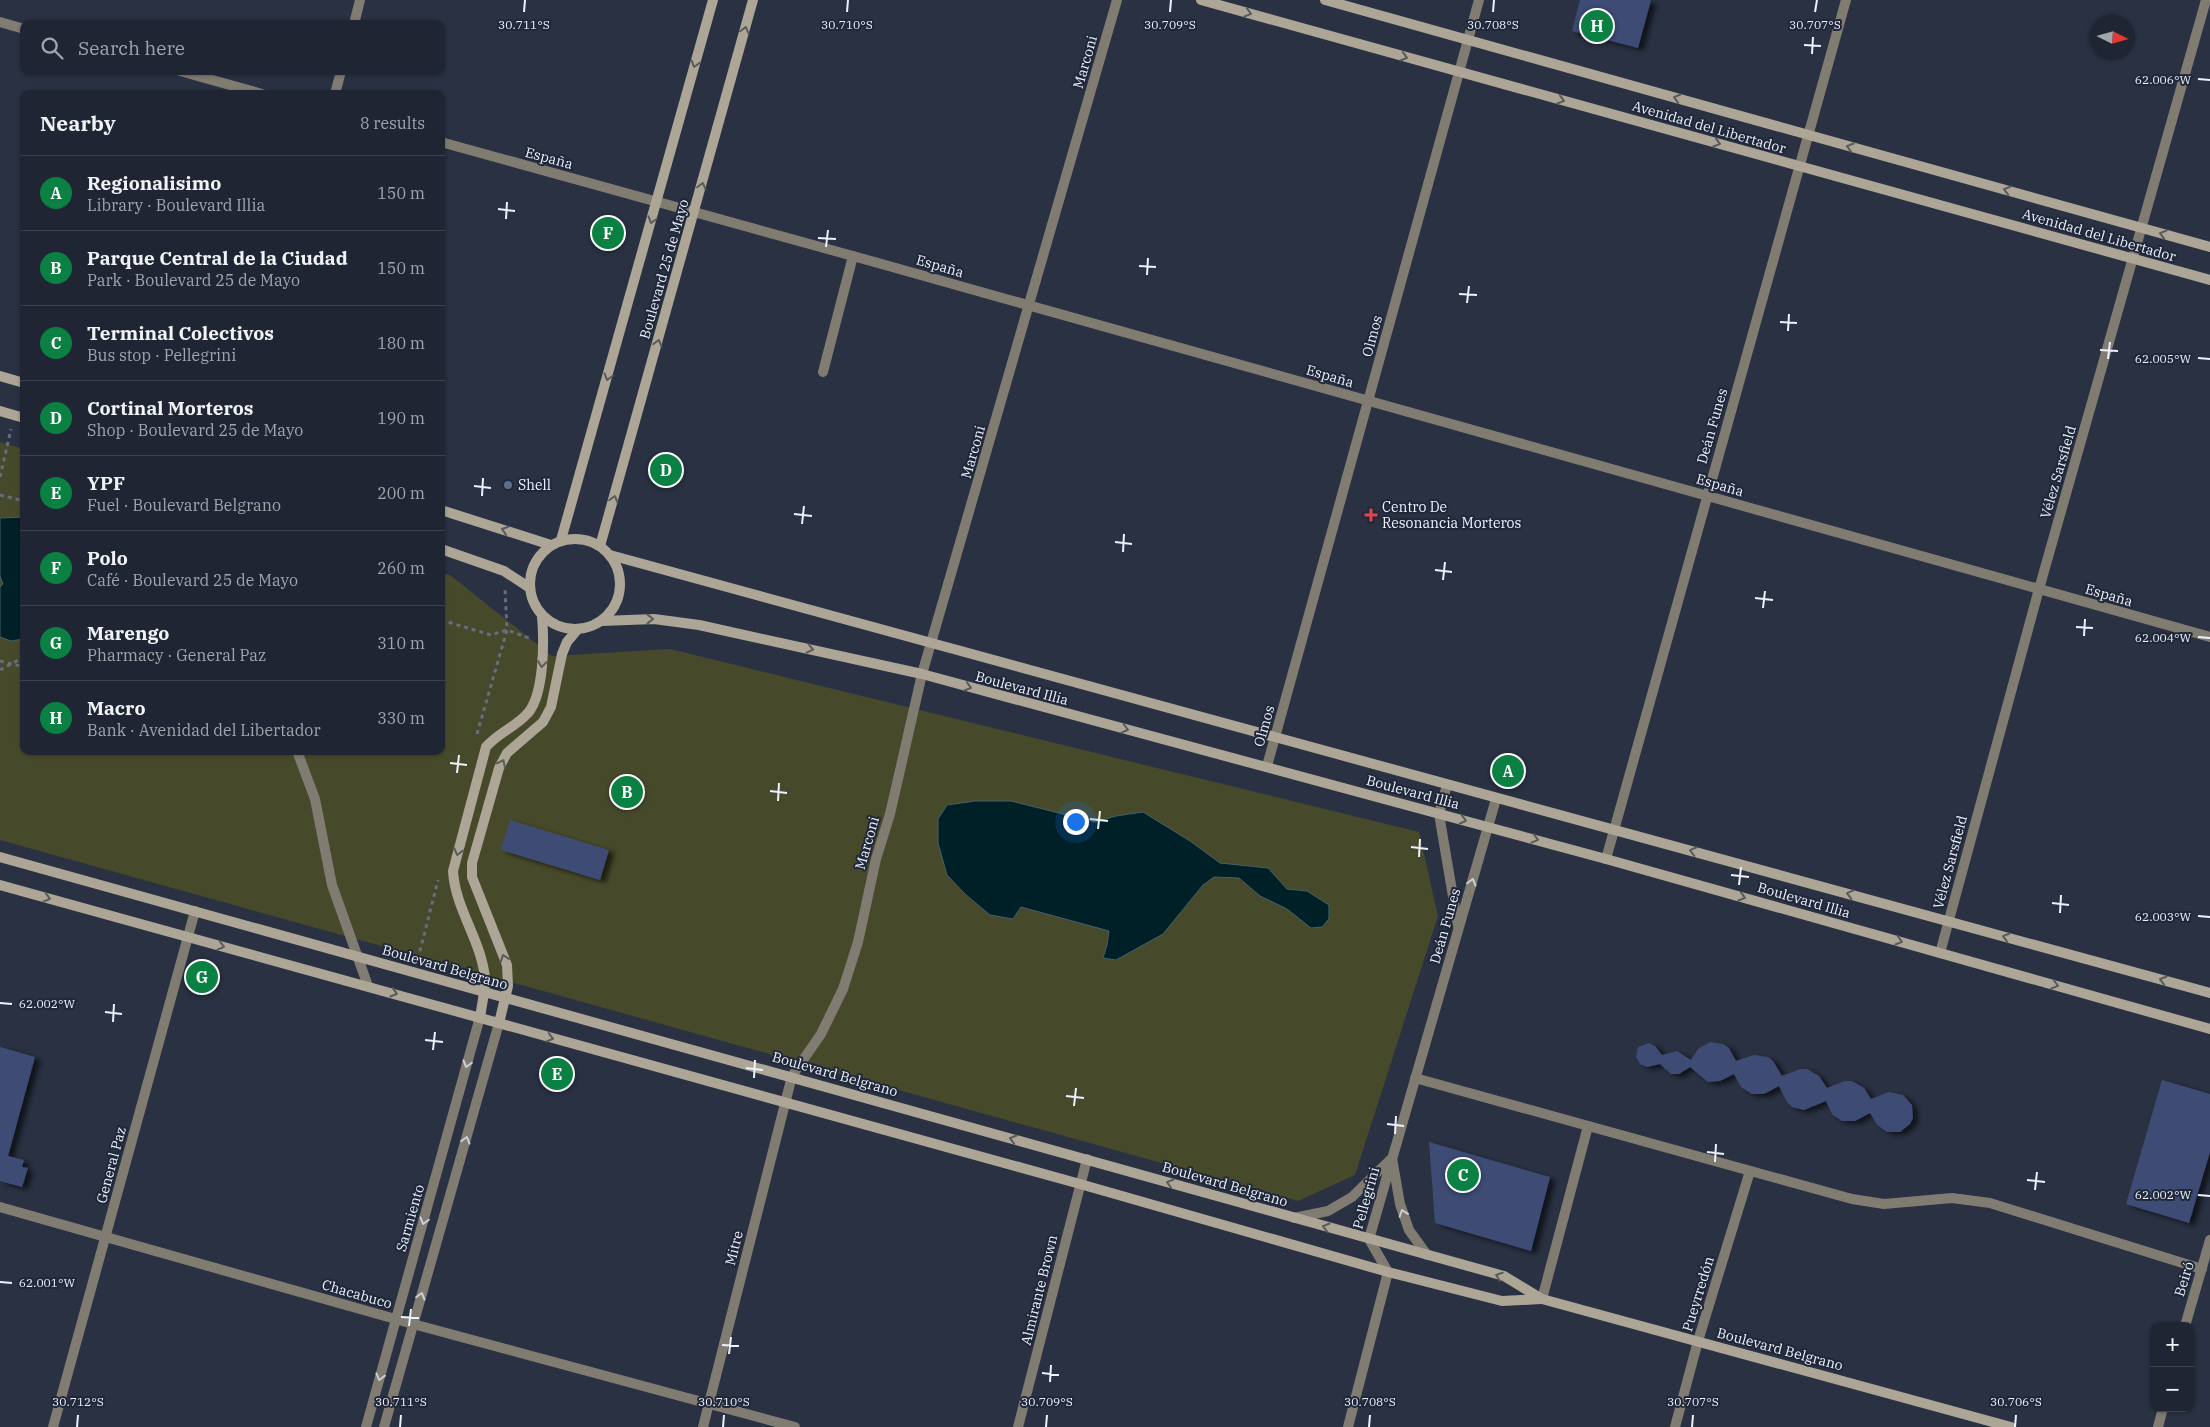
<!DOCTYPE html>
<html lang="en">
<head>
<meta charset="utf-8">
<style>
	:root { --surface:#1f2532; --page:#2c313e; --text:#f1f3f6; --muted:#a1a5ac; --line:#3c424d; --accent:#0b8043 }
	body { margin:0; font-family:"IBM Plex Serif",serif; background:var(--page); color:var(--text) }
	.controls { position:absolute; right:15px; bottom:15px; display:grid; overflow:hidden; border-radius:10px; box-shadow:0 1px 4px #0004 }
	.controls button { width:45px; height:45px; display:grid; place-items:center; padding:0; border:0; border-bottom:1px solid var(--line); background:var(--surface); color:var(--text); font:25px sans-serif }
	.compass { position:absolute; left:2090px; top:15px; width:45px; height:45px; border-radius:50%; background:var(--surface); box-shadow:0 1px 4px #0004; rotate:95deg }
	.you { position:absolute; left:1075px; top:821px; width:18px; height:18px; margin:-12px; border:4px solid #fff; border-radius:50%; background:#1a73e8; box-shadow:0 0 0 8px #1a73e833 }
	.badge { display:grid; place-items:center; width:32px; height:32px; border-radius:50%; background:var(--accent); color:#fff; font-size:16px; font-weight:700 }
	.pin { position:absolute; translate:-50% -50%; border:2px solid #fff; box-shadow:0 1px 5px #0006 }
	.list { margin:0; padding:0; list-style:none }
	h2 { display:flex; justify-content:space-between; align-items:center; height:65px; margin:0; padding:0 20px; font-size:21px }
	h2 small { font-size:16px; font-weight:400; color:var(--muted) }
	.list li { display:grid; grid-template-columns:32px 1fr auto; gap:15px; align-items:center; box-sizing:border-box; height:75px; padding:0 20px; border-top:1px solid var(--line) }
	.list b { display:block; font-size:19px; white-space:nowrap }
	.list p { margin:0; font-size:16px; white-space:nowrap; color:var(--muted) }
	.list em { font-size:16px; font-style:normal; color:var(--muted) }
	.icon { flex:none; width:28px; height:28px; fill:none; stroke:currentColor; stroke-width:2; stroke-linecap:round; stroke-linejoin:round }
	.map { position:relative; flex:none; width:2210px; height:1427px; overflow:hidden }
	.search { position:absolute; background:var(--surface); box-shadow:0 1px 4px #0004; left:20px; top:20px; width:425px; height:55px; display:flex; align-items:center; gap:12px; box-sizing:border-box; padding:0 18px; border-radius:10px; color:var(--muted); font-size:19px }
	.panel { position:absolute; background:var(--surface); box-shadow:0 1px 4px #0004; left:20px; top:90px; width:425px; height:665px; border-radius:10px }
	.map>svg:first-child { display:block }
	.green { fill:#474a2a }
	.water { fill:#002027; stroke:#475f68 }
	.building { fill:#3d4c74; filter:url(#shadow) }
	.lines { fill:none; stroke-linecap:round; stroke-linejoin:round }
	.path { stroke:#666d7c; stroke-width:3; stroke-dasharray:4 4; stroke-linecap:butt }
	.lane { stroke:#807c72; stroke-width:10 }
	.street { stroke:#807c72; stroke-width:10 }
	.secondary { stroke:#ada697; stroke-width:10 }
	.oneway { stroke:#585a5e }
	.oneway2 { stroke:#cccfd4 }
	.ticks { fill:none; stroke:#edf2fe; stroke-width:2 }
	.service-dot { fill:#5c6f8a; stroke:#1f2738; stroke-width:2 }
	.health-dot { fill:#e0444e; stroke:#1f2738; stroke-width:2 }
	.labels { text-anchor:middle; stroke-width:4; stroke-linejoin:round; paint-order:stroke }
	.street-label { font-size:14px; fill:#edf2fe; stroke:#1f2738 }
	.poi-label { font-size:14px; fill:#edf2fe; stroke:#1f2738; text-anchor:start }
	.ticks-label { font-size:12px; text-anchor:middle; fill:#edf2fe; stroke:#1f2738; stroke-width:4; stroke-linejoin:round; paint-order:stroke }
</style>
</head>
<body>
<div class="map">
<svg width="2210" height="1427" viewBox="0 0 2210 1427">
	<defs>
		<filter id="shadow"><feDropShadow dx="5.5" dy="3" stdDeviation="2.5" flood-color="#0009"/></filter>
	</defs>
	<rect width="100%" height="100%" fill="#293142"/>
	<polygon class="green" points="0,442 24,449 24,751 441,751 441,573 450,575 552,656 670,649 1419,832 1438,916 1355,1175 1298,1201 0,840"/>
	<g class="water">
		<polygon points="24,517 24,639 11,641 0,637 0,587 3,584 0,576 0,518"/>
		<polygon points="975,801 1011,801 1095,822 1116,816 1143,812 1190,841 1220,863 1268,868 1287,889 1307,891 1329,905 1329,919 1322,927 1311,928 1287,909 1260,896 1239,878 1214,877 1203,885 1163,934 1116,960 1103,958 1107,945 1109,931 1021,907 1013,919 990,915 965,894 947,875 938,843 938,819 947,805"/>
	</g>
	<g class="building">
		<polygon points="1580,0 1651,0 1638,48 1572,31"/>
		<polygon points="510,820 609,850 600,880 501,850"/>
		<polygon points="1710,1042 1723,1044 1729,1048 1736,1061 1754,1055 1768,1057 1773,1061 1782,1076 1800,1069 1807,1069 1819,1076 1827,1088 1845,1081 1852,1081 1864,1088 1871,1099 1889,1092 1903,1095 1912,1105 1913,1118 1910,1124 1900,1132 1887,1132 1877,1125 1870,1113 1855,1121 1842,1121 1832,1114 1826,1101 1804,1110 1792,1107 1787,1102 1779,1086 1764,1094 1752,1094 1741,1087 1734,1074 1720,1081 1708,1082 1690,1067 1679,1074 1671,1074 1660,1064 1647,1067 1640,1064 1636,1057 1638,1047 1649,1043 1655,1046 1662,1055 1677,1051 1691,1060 1698,1049"/>
		<polygon points="0,1047 35,1057 8,1156 24,1160 22,1167 28,1168 22,1187 0,1181"/>
		<polygon points="2162,1080 2210,1094 2210,1152 2189,1223 2126,1204"/>
		<polygon points="1429,1142 1550,1177 1531,1251 1435,1223"/>
	</g>
	<g class="lines">
		<g class="path">
			<polyline points="0,477 11,429"/>
			<polyline points="0,495 24,501"/>
			<polyline points="441,620 491,635 507,630 529,638"/>
			<polyline points="0,661 24,667"/>
			<polyline points="0,670 24,657"/>
			<polyline points="477,734 507,630 505,589"/>
			<polyline points="418,959 438,880"/>
		</g>
		<g class="lane">
			<polyline points="823,372 853,256"/>
			<polyline points="1415,1078 1852,1199 1884,1204 1952,1198 1990,1203 2202,1269"/>
			<polyline points="1542,1299 1588,1126"/>
		</g>
		<g class="street">
			<polyline points="0,22 24,29"/>
			<polyline points="354,24 360,0"/>
			<polyline points="180,71 262,94"/>
			<polyline points="335,94 341,71"/>
			<polyline points="441,142 853,256 2210,637"/>
			<polyline points="297,751 315,799 332,885 368,986"/>
			<polyline points="1267,766 1479,0"/>
			<polyline points="1447,785 1439,814 1458,926"/>
			<polyline points="1606,859 1846,0"/>
			<polyline points="1940,953 2039,589 2206,0"/>
			<polyline points="0,1207 413,1324 795,1427"/>
			<polyline points="1294,1218 1328,1211 1352,1197 1392,1158 1400,1204 1409,1230 1427,1255"/>
			<polyline points="2185,1326 2210,1240"/>
			<polyline points="53,1427 195,911"/>
			<polyline points="366,1427 480,1017"/>
			<polyline points="384,1427 499,1023"/>
			<polyline points="703,1427 792,1076 821,1034 843,989 858,942 876,859 890,814 922,674 1117,0"/>
			<polyline points="1018,1427 1087,1159"/>
			<polyline points="1348,1427 1388,1272 1369,1239 1496,799"/>
			<polyline points="1675,1427 1698,1341 1750,1171"/>
			<polyline points="2158,1427 2163,1408"/>
		</g>
		<g class="secondary">
			<polyline points="1201,0 2210,280"/>
			<polyline points="1325,0 2210,247"/>
			<polyline points="0,376 24,383"/>
			<polyline points="0,411 24,418"/>
			<polyline points="441,510 551,545"/>
			<circle cx="575" cy="584" r="45"/>
			<polyline points="561,540 713,0"/>
			<polyline points="600,546 753,0"/>
			<polyline points="441,549 504,571 530,588"/>
			<polyline points="610,555 2210,993"/>
			<polyline points="602,621 654,619 699,625 922,674 1606,859 2210,1029"/>
			<polyline points="0,857 1504,1276 1542,1299 2011,1427"/>
			<polyline points="0,885 1080,1184 1388,1272 1502,1301 1541,1299"/>
			<path d="M480,1017C482,1005 485,991 485,979C482,941 455,909 453,871L486,747C497,734 513,728 525,716C545,699 544,640 542,616"/>
			<polyline points="499,1023 508,986 507,965 472,877 472,863 499,768 507,753 543,722 551,707 562,654 567,642 577,630"/>
		</g>
	</g>
	<defs><path id="oneway-chevron" d="M-2-3.5L2.5 0L-2 3.5" fill="none" stroke-width="1.6" stroke-linecap="round" stroke-linejoin="round" transform="scale(1.25)"/></defs>
	<g class="oneway">
		<use href="#oneway-chevron" transform="translate(1248 13) rotate(16)"/>
		<use href="#oneway-chevron" transform="translate(745 30) rotate(-75)"/>
		<use href="#oneway-chevron" transform="translate(1404 57) rotate(16)"/>
		<use href="#oneway-chevron" transform="translate(695 64) rotate(105)"/>
		<use href="#oneway-chevron" transform="translate(1677 98) rotate(-164)"/>
		<use href="#oneway-chevron" transform="translate(1561 100) rotate(16)"/>
		<use href="#oneway-chevron" transform="translate(1717 143) rotate(16)"/>
		<use href="#oneway-chevron" transform="translate(1850 147) rotate(-164)"/>
		<use href="#oneway-chevron" transform="translate(702 186) rotate(-75)"/>
		<use href="#oneway-chevron" transform="translate(2007 190) rotate(-164)"/>
		<use href="#oneway-chevron" transform="translate(652 220) rotate(106)"/>
		<use href="#oneway-chevron" transform="translate(2163 234) rotate(-164)"/>
		<use href="#oneway-chevron" transform="translate(658 343) rotate(-74)"/>
		<use href="#oneway-chevron" transform="translate(608 377) rotate(106)"/>
		<use href="#oneway-chevron" transform="translate(614 499) rotate(-74)"/>
		<use href="#oneway-chevron" transform="translate(505 530) rotate(-162)"/>
		<use href="#oneway-chevron" transform="translate(650 619)"/>
		<use href="#oneway-chevron" transform="translate(810 649) rotate(13)"/>
		<use href="#oneway-chevron" transform="translate(542 664) rotate(97)"/>
		<use href="#oneway-chevron" transform="translate(968 687) rotate(16)"/>
		<use href="#oneway-chevron" transform="translate(1125 729) rotate(14)"/>
		<use href="#oneway-chevron" transform="translate(502 763) rotate(-64)"/>
		<use href="#oneway-chevron" transform="translate(1463 820) rotate(14)"/>
		<use href="#oneway-chevron" transform="translate(1535 839) rotate(15)"/>
		<use href="#oneway-chevron" transform="translate(1693 851) rotate(-165)"/>
		<use href="#oneway-chevron" transform="translate(458 852) rotate(104)"/>
		<use href="#oneway-chevron" transform="translate(1850 894) rotate(-165)"/>
		<use href="#oneway-chevron" transform="translate(1742 897) rotate(16)"/>
		<use href="#oneway-chevron" transform="translate(47 898) rotate(15)"/>
		<use href="#oneway-chevron" transform="translate(2006 937) rotate(-164)"/>
		<use href="#oneway-chevron" transform="translate(1899 941) rotate(16)"/>
		<use href="#oneway-chevron" transform="translate(221 946) rotate(15)"/>
		<use href="#oneway-chevron" transform="translate(504 958) rotate(-110)"/>
		<use href="#oneway-chevron" transform="translate(2163 980) rotate(-164)"/>
		<use href="#oneway-chevron" transform="translate(2055 985) rotate(16)"/>
		<use href="#oneway-chevron" transform="translate(394 993) rotate(16)"/>
		<use href="#oneway-chevron" transform="translate(550 1038) rotate(16)"/>
		<use href="#oneway-chevron" transform="translate(1013 1139) rotate(-164)"/>
		<use href="#oneway-chevron" transform="translate(1170 1183) rotate(-164)"/>
		<use href="#oneway-chevron" transform="translate(1326 1227) rotate(-164)"/>
		<use href="#oneway-chevron" transform="translate(1499 1276) rotate(-161)"/>
	</g>
	<g class="oneway2">
		<use href="#oneway-chevron" transform="translate(1472 882) rotate(-74)"/>
		<use href="#oneway-chevron" transform="translate(467 1064) rotate(106)"/>
		<use href="#oneway-chevron" transform="translate(466 1140) rotate(-74)"/>
		<use href="#oneway-chevron" transform="translate(1403 1213) rotate(-109)"/>
		<use href="#oneway-chevron" transform="translate(424 1221) rotate(106)"/>
		<use href="#oneway-chevron" transform="translate(421 1296) rotate(-74)"/>
		<use href="#oneway-chevron" transform="translate(380 1377) rotate(105)"/>
	</g>
	<path class="ticks" d="M524,12L525,0M847,12L848,0M1170,12L1171,0M1493,12L1494,0M1815,12L1817,0M1804,45L1821,46M1812,54L1813,37M2198,79L2210,80M498,209L515,211M506,219L507,202M818,238L836,239M826,247L828,230M1139,266L1156,267M1147,275L1148,258M1459,294L1477,295M1467,303L1469,286M1780,322L1797,323M1788,331L1789,314M2100,350L2118,351M2198,358L2210,359M2108,359L2110,342M474,486L491,488M482,496L483,478M794,514L812,516M802,524L804,506M1115,542L1132,544M1123,552L1124,534M1435,570L1452,572M1443,580L1445,562M1755,598L1773,600M1763,608L1765,591M2076,627L2093,628M2084,636L2085,619M2198,637L2210,638M450,763L467,765M457,773L459,755M770,791L787,793M778,801L779,783M1090,819L1108,821M1098,829L1100,811M1411,847L1428,849M1419,857L1420,839M1731,875L1749,877M1739,885L1741,867M2052,903L2069,905M2060,913L2061,895M2198,916L2210,917M0,1003L12,1004M105,1012L122,1014M113,1022L114,1004M425,1040L443,1042M433,1050L435,1032M746,1068L763,1070M754,1078L755,1060M1066,1096L1084,1098M1074,1106L1076,1088M1387,1124L1404,1126M1395,1134L1396,1116M1707,1152L1724,1154M1715,1162L1716,1144M2027,1180L2045,1182M2035,1190L2037,1172M2198,1195L2210,1196M0,1282L12,1283M401,1317L419,1318M409,1326L411,1309M722,1345L739,1346M729,1354L731,1337M1042,1373L1059,1375M1050,1382L1051,1365M77,1427L78,1415M400,1427L401,1415M723,1427L724,1415M1046,1427L1047,1415M1369,1427L1370,1415M1692,1427L1693,1415M2015,1427L2016,1415"/>
	<circle class="service-dot" cx="508" cy="485" r="5"/>
	<path class="health-dot" d="M1368.5 507.5h5v5h5v5h-5v5h-5v-5h-5v-5h5z"/>
	<g class="labels">
		<g class="street-label">
			<text transform="translate(1085 62) rotate(-74)" y="5">Marconi</text>
			<text transform="translate(1709 127) rotate(16)" y="5">Avenidad del Libertador</text>
			<text transform="translate(549 158) rotate(15)" y="5">España</text>
			<text transform="translate(2099 235) rotate(16)" y="5">Avenidad del Libertador</text>
			<text transform="translate(940 266) rotate(16)" y="5">España</text>
			<text transform="translate(664 269) rotate(-74)" y="5">Boulevard 25 de Mayo</text>
			<text transform="translate(1372 336) rotate(-75)" y="5">Olmos</text>
			<text transform="translate(1330 376) rotate(16)" y="5">España</text>
			<text transform="translate(1712 426) rotate(-74)" y="5">Deán Funes</text>
			<text transform="translate(973 452) rotate(-74)" y="5">Marconi</text>
			<text transform="translate(2058 472) rotate(-74)" y="5">Vélez Sarsfield</text>
			<text transform="translate(1720 485) rotate(16)" y="5">España</text>
			<text transform="translate(2109 595) rotate(16)" y="5">España</text>
			<text transform="translate(1022 688) rotate(15)" y="5">Boulevard Illia</text>
			<text transform="translate(1264 726) rotate(-74)" y="5">Olmos</text>
			<text transform="translate(1413 792) rotate(15)" y="5">Boulevard Illia</text>
			<text transform="translate(867 843) rotate(-74)" y="5">Marconi</text>
			<text transform="translate(1950 862) rotate(-75)" y="5">Vélez Sarsfield</text>
			<text transform="translate(1804 900) rotate(16)" y="5">Boulevard Illia</text>
			<text transform="translate(1445 926) rotate(-74)" y="5">Deán Funes</text>
			<text transform="translate(445 967) rotate(16)" y="5">Boulevard Belgrano</text>
			<text transform="translate(835 1074) rotate(16)" y="5">Boulevard Belgrano</text>
			<text transform="translate(111 1165) rotate(-75)" y="5">General Paz</text>
			<text transform="translate(1225 1184) rotate(16)" y="5">Boulevard Belgrano</text>
			<text transform="translate(1366 1198) rotate(-74)" y="5">Pellegrini</text>
			<text transform="translate(410 1218) rotate(-74)" y="5">Sarmiento</text>
			<text transform="translate(734 1248) rotate(-76)" y="5">Mitre</text>
			<text transform="translate(2184 1279) rotate(-73)" y="5">Beiró</text>
			<text transform="translate(1039 1290) rotate(-76)" y="5">Almirante Brown</text>
			<text transform="translate(357 1294) rotate(16)" y="5">Chacabuco</text>
			<text transform="translate(1698 1294) rotate(-73)" y="5">Pueyrredón</text>
			<text transform="translate(1780 1349) rotate(15)" y="5">Boulevard Belgrano</text>
		</g>
		<g class="poi-label">
			<text x="518" y="490">Shell</text>
			<text x="1382" y="512">Centro De<tspan x="1382" dy="16">Resonancia Morteros</tspan></text>
		</g>
	</g>
	<g class="ticks-label">
		<text x="524" y="29">30.711°S</text>
		<text x="847" y="29">30.710°S</text>
		<text x="1170" y="29">30.709°S</text>
		<text x="1493" y="29">30.708°S</text>
		<text x="1815" y="29">30.707°S</text>
		<text x="2163" y="84">62.006°W</text>
		<text x="2163" y="363">62.005°W</text>
		<text x="2163" y="642">62.004°W</text>
		<text x="2163" y="921">62.003°W</text>
		<text x="47" y="1008">62.002°W</text>
		<text x="2163" y="1199">62.002°W</text>
		<text x="47" y="1287">62.001°W</text>
		<text x="78" y="1406">30.712°S</text>
		<text x="401" y="1406">30.711°S</text>
		<text x="724" y="1406">30.710°S</text>
		<text x="1047" y="1406">30.709°S</text>
		<text x="1370" y="1406">30.708°S</text>
		<text x="1693" y="1406">30.707°S</text>
		<text x="2016" y="1406">30.706°S</text>
	</g>
</svg>
<div class="controls">
<button>+</button>
<button>−</button>
</div>
<svg class="compass" viewBox="-18 -18 36 36"><path d="M0-13l5 13h-10z" fill="#e53935"/><path d="M0 13l5-13h-10z" fill="#a1a5ac"/></svg>
<div class="you"></div>
<div class="pin badge" style="left:1508px;top:771px">A</div>
<div class="pin badge" style="left:627px;top:792px">B</div>
<div class="pin badge" style="left:1463px;top:1175px">C</div>
<div class="pin badge" style="left:666px;top:470px">D</div>
<div class="pin badge" style="left:557px;top:1074px">E</div>
<div class="pin badge" style="left:608px;top:233px">F</div>
<div class="pin badge" style="left:202px;top:977px">G</div>
<div class="pin badge" style="left:1597px;top:26px">H</div>
<div class="search"><svg class="icon" aria-label="search" viewBox="0 0 24 24"><circle cx="10" cy="10" r="6"/><path d="M15 15l6 6"/></svg>Search here</div>
<section class="panel">
<h2>Nearby<small>8 results</small></h2>
<ul class="list">
<li><span class="badge">A</span><div><b>Regionalisimo</b><p>Library · Boulevard Illia</p></div><em>150 m</em></li>
<li><span class="badge">B</span><div><b>Parque Central de la Ciudad</b><p>Park · Boulevard 25 de Mayo</p></div><em>150 m</em></li>
<li><span class="badge">C</span><div><b>Terminal Colectivos</b><p>Bus stop · Pellegrini</p></div><em>180 m</em></li>
<li><span class="badge">D</span><div><b>Cortinal Morteros</b><p>Shop · Boulevard 25 de Mayo</p></div><em>190 m</em></li>
<li><span class="badge">E</span><div><b>YPF</b><p>Fuel · Boulevard Belgrano</p></div><em>200 m</em></li>
<li><span class="badge">F</span><div><b>Polo</b><p>Café · Boulevard 25 de Mayo</p></div><em>260 m</em></li>
<li><span class="badge">G</span><div><b>Marengo</b><p>Pharmacy · General Paz</p></div><em>310 m</em></li>
<li><span class="badge">H</span><div><b>Macro</b><p>Bank · Avenidad del Libertador</p></div><em>330 m</em></li>
</ul>
</section>
</div>
</body>
</html>
